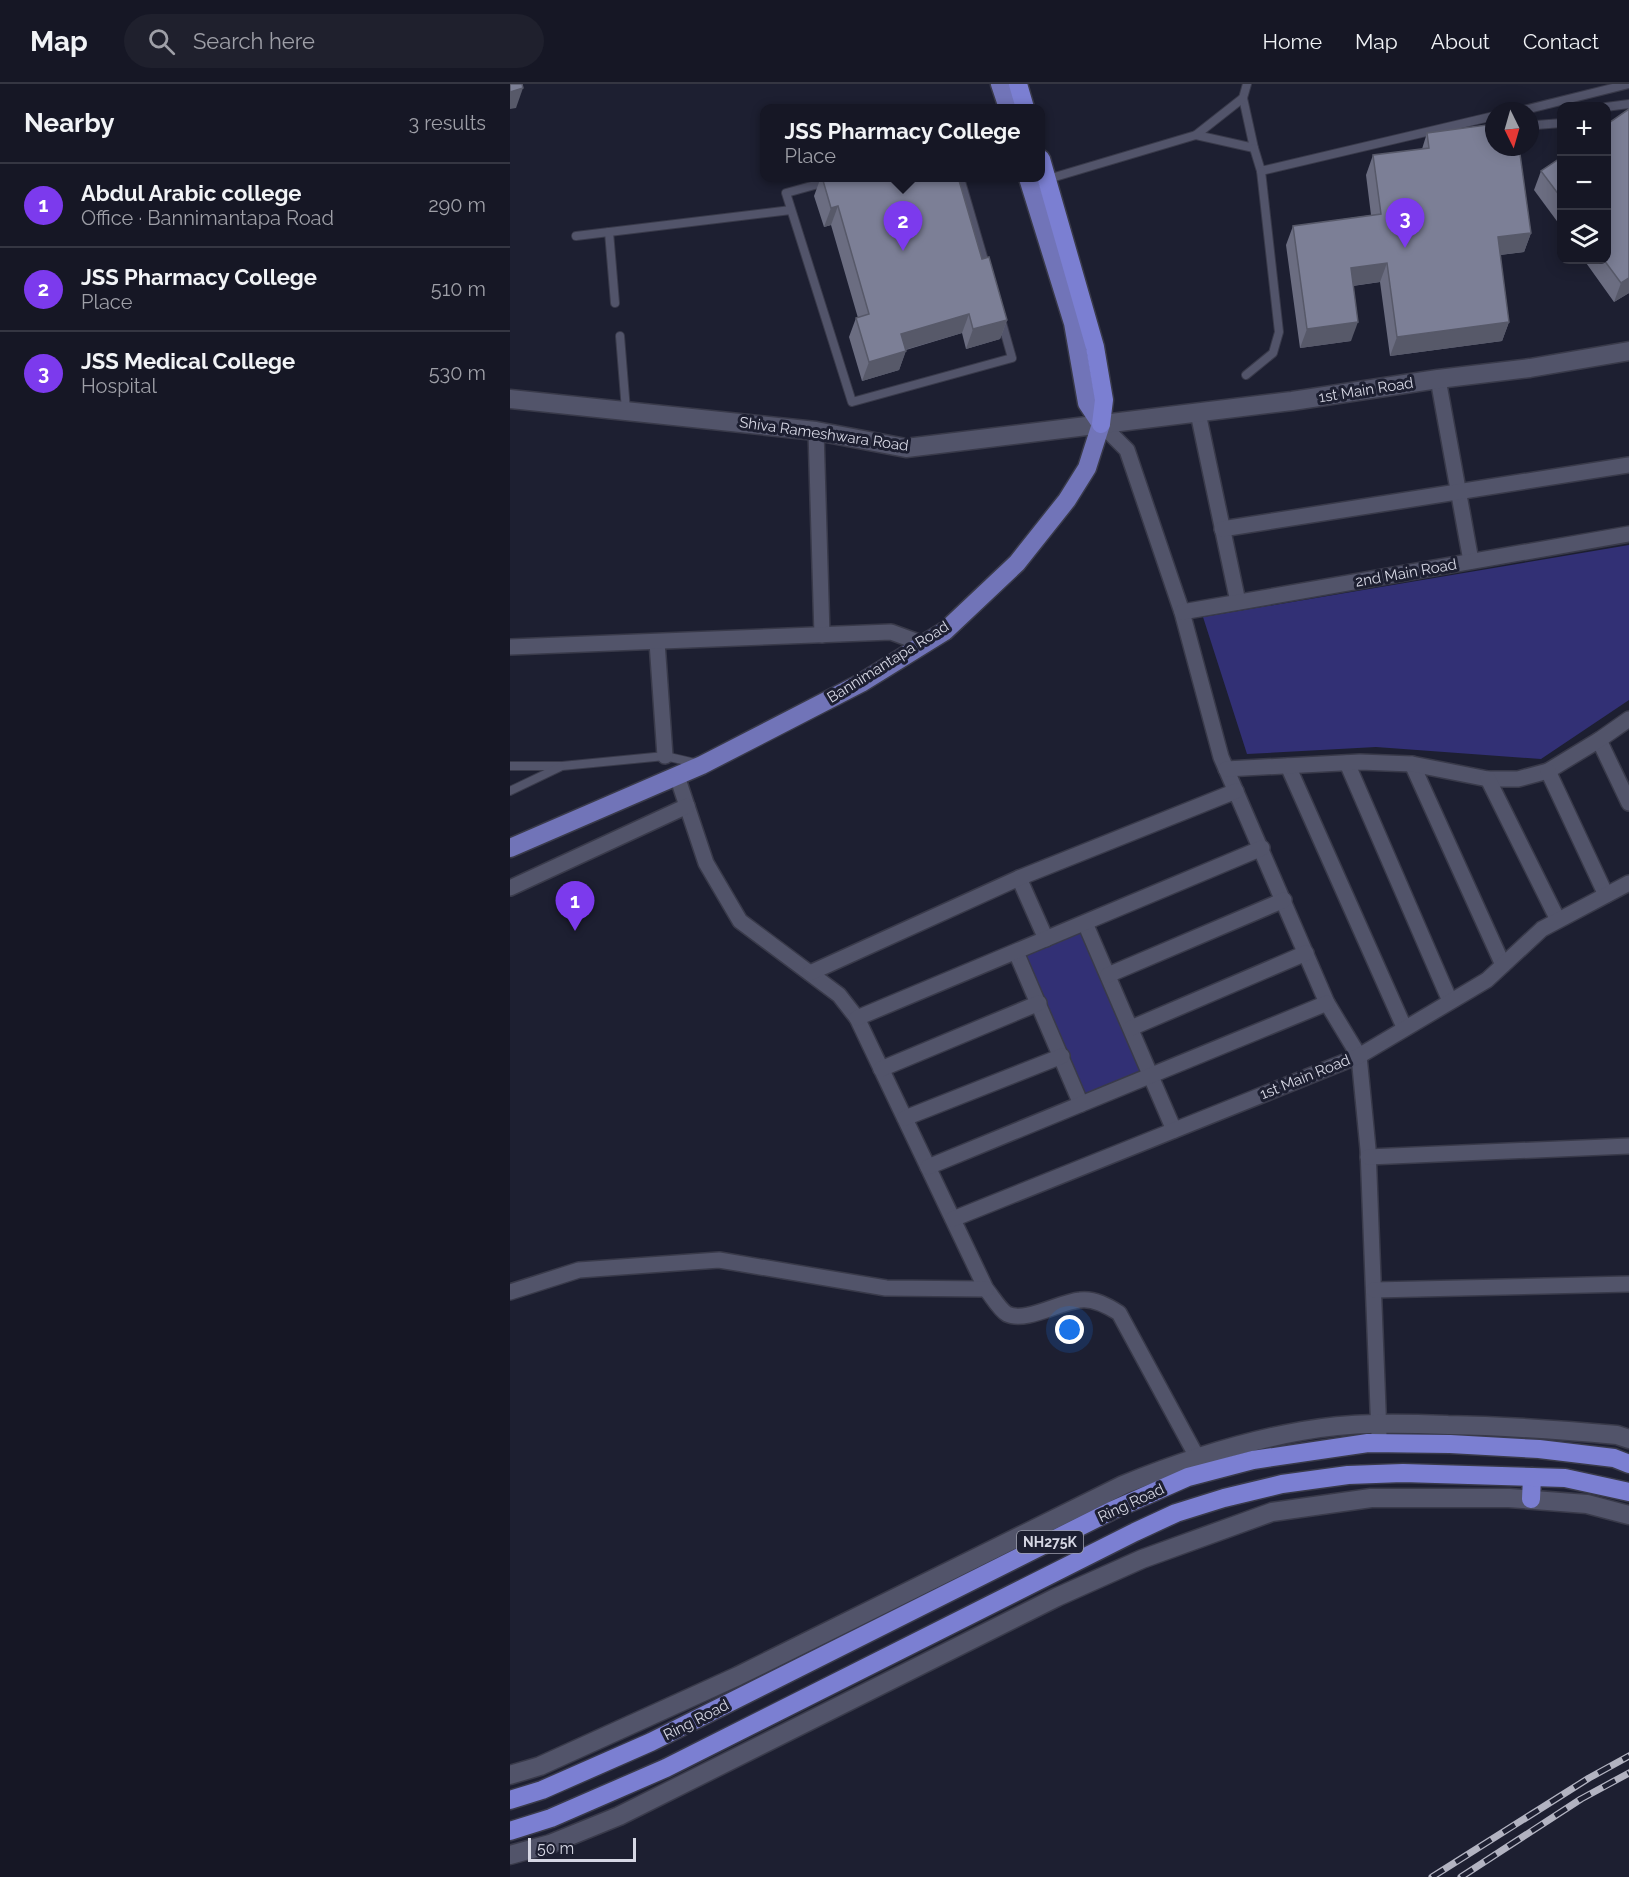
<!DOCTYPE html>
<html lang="en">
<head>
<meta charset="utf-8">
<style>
	:root { --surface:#161725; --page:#1f202d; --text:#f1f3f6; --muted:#9e9fa7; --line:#353642; --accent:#7c3aed }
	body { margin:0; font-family:Raleway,sans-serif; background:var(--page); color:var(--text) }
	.controls { position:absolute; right:18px; top:18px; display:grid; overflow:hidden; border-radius:12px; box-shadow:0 3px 15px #0003 }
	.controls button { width:54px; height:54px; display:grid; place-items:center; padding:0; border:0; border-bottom:2px solid var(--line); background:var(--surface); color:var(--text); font:30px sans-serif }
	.compass { position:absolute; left:975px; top:18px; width:54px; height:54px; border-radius:50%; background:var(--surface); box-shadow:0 3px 15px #0003; rotate:175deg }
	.scale { position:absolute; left:18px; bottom:15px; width:108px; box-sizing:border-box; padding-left:6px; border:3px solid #d6d7e4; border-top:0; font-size:16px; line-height:21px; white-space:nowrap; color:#d6d7e4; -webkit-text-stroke:4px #1d1f31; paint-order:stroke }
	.you { position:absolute; left:560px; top:1246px; width:21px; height:21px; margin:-15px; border:4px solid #fff; border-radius:50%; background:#1a73e8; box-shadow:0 0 0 9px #1a73e833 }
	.badge { display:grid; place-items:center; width:39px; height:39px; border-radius:50%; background:var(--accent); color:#fff; font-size:20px; font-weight:700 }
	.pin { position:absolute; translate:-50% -50px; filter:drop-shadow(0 2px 3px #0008) }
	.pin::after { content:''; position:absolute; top:32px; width:21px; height:18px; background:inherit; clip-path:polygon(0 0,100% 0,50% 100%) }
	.popup { position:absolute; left:250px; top:20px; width:285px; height:78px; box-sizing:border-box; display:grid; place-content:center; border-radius:12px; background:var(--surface); filter:drop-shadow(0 2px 4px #0005); font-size:20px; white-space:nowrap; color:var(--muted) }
	.popup b { font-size:22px; color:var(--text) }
	.popup::after { content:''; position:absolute; left:50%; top:100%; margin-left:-12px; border:12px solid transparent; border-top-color:var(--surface) }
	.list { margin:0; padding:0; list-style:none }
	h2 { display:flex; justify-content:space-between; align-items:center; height:78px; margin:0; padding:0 24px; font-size:26px }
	h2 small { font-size:20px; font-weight:400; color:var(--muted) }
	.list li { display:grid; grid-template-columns:39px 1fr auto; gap:18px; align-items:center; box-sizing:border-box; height:84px; padding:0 24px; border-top:2px solid var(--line) }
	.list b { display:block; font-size:22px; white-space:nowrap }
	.list p { margin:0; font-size:20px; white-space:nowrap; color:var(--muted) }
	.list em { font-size:20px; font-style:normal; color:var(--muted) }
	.icon { flex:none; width:33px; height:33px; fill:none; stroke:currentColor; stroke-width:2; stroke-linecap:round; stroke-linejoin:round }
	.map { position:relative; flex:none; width:1119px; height:1793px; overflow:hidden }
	header { display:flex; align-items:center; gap:36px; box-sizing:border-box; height:84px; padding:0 30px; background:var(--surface); border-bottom:2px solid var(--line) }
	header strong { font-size:28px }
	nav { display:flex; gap:33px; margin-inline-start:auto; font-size:21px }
	.search { width:420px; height:54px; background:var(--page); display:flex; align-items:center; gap:15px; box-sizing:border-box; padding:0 21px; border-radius:33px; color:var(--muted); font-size:22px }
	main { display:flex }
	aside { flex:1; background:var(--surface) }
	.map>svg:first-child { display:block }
	.park { fill:#323075 }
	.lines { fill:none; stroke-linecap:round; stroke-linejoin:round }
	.service-casing { stroke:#393a4a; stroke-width:10 }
	.minor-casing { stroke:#393a4a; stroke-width:18 }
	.tertiary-casing { stroke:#393a4a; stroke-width:21 }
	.primary-casing { stroke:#393a4a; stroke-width:21 }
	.trunk-casing { stroke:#393a4a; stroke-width:21 }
	.service { stroke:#52546a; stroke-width:8 }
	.minor { stroke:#52546a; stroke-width:15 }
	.tertiary { stroke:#52546a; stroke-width:18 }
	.primary { stroke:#7174b8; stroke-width:18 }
	.trunk { stroke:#7b7fd2; stroke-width:18 }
	.rail-casing { stroke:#b2b3c1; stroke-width:7 }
	.rail { stroke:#1d1f31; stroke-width:4.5; stroke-dasharray:14; stroke-linecap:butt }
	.wall { fill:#6b6d81 }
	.shaded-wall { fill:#575969 }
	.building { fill:#7c7f96; stroke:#575969; stroke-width:1.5 }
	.labels { text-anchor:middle; stroke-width:6; stroke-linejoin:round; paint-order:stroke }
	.shield { fill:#1d1f31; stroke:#9ea0ae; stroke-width:1.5 }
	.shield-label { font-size:14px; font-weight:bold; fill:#d6d7e4 }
	.street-label { font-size:15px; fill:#d6d7e4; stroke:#1d1f31 }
</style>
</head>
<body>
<header>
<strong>Map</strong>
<div class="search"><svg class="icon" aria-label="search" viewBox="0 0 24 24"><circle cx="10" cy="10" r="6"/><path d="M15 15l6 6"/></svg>Search here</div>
<nav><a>Home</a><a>Map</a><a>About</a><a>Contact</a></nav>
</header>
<main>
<aside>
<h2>Nearby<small>3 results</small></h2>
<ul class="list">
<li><span class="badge">1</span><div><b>Abdul Arabic college</b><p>Office · Bannimantapa Road</p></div><em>290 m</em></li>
<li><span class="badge">2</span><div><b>JSS Pharmacy College</b><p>Place</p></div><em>510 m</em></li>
<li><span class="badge">3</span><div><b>JSS Medical College</b><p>Hospital</p></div><em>530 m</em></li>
</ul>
</aside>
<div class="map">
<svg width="1119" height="1793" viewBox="0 0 1119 1793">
	<rect width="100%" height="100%" fill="#1d1f31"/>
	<g class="park">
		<polygon points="1119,461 1119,616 1031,675 866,663 737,670 693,533"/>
		<polygon points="571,847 632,988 575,1012 514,871"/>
	</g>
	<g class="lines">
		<g class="service-casing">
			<g id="service">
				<polyline points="1096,23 1119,20"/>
				<polyline points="1010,27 1119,0"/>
				<polyline points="1020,37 1026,41 1052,39"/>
				<polyline points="686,51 744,64 733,14 737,0"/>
				<polyline points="744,64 751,87 984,32"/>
				<polyline points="330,94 276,109 342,318 502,274 491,235"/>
				<polyline points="450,94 476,183"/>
				<polyline points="538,95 686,51 733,14"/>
				<polyline points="99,148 105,219"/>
				<polyline points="66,152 281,126"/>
				<polyline points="110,252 116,326"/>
				<polyline points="736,291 763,269 769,248 751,87"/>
				<polyline points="0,682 52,682 155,672 185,679"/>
				<polyline points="0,707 50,683"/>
			</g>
		</g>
		<g class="minor-casing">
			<g id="minor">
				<polyline points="928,295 961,477"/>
				<polyline points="688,329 728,518"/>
				<polyline points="591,340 617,366 672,528 711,673 817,919 849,972 858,1065 869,1351"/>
				<polyline points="306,347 312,551"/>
				<polyline points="712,445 1119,381"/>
				<polyline points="672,528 1119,450"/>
				<polyline points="147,558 155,672"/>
				<polyline points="0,563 381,548 414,560"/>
				<polyline points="1089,656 1119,719"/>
				<polyline points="837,679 940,917"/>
				<polyline points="902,680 993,881"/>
				<polyline points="778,682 894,943"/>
				<polyline points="716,685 850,678 902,680 978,695 1008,695 1038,687 1089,656 1119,635"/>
				<polyline points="1038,687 1096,811"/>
				<path d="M167,692L196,779L230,837L329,911L347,934L476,1205C482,1212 489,1225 497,1230C516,1239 549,1218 570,1216C584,1214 598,1222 609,1229L687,1373"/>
				<polyline points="978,695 1048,836"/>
				<polyline points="509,794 536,855"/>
				<polyline points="0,804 177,722"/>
				<polyline points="575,839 664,1046"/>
				<polyline points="506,868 571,1020"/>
				<polyline points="300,889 509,794 726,707"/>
				<polyline points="598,891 774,816"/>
				<polyline points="347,934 752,764"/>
				<polyline points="621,944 796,869"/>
				<polyline points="371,985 529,919"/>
				<polyline points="395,1034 552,972"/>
				<polyline points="858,1073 1119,1062"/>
				<polyline points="418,1083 817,919"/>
				<polyline points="443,1135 849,972 977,896 1032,845 1119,799"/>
				<polyline points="864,1206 1119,1200"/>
				<polyline points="0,1208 69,1186 209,1176 376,1204 476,1205"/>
			</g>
		</g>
		<g class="tertiary-casing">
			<g id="tertiary">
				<polyline points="0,315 306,347 396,364 782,317 928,295 1020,284 1119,267"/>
				<path d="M0,1691L30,1682L228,1592L613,1401C672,1377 730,1358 792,1347C841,1338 889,1339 938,1341C995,1342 1051,1346 1107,1351L1119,1355"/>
				<polyline points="0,1771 40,1760 109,1732 547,1513 632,1475 762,1428 861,1414 999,1414 1077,1420 1119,1431"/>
			</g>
		</g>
		<g class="primary-casing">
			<g id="primary">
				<polyline points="490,0 498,24"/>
				<polyline points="0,764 192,681 351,599 435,547 507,479 557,416 577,384 591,340 577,319 563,239 518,94"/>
			</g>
		</g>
		<g class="trunk-casing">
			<g id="trunk">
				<polyline points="508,0 515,24"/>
				<polyline points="531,75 585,263 594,316 591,340"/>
				<polyline points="1021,1415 1022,1393"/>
				<polyline points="0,1716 32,1706 141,1658 601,1427 678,1393 743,1376 858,1359 940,1360 1029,1365 1104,1374 1119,1380"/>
				<polyline points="0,1747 41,1734 156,1684 625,1448 666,1429 714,1414 772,1400 838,1391 893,1389 1055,1394 1119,1408"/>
			</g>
		</g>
		<use href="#service" class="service"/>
		<use href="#minor" class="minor"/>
		<use href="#tertiary" class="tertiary"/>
		<use href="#primary" class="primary"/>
		<use href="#trunk" class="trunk"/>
		<g class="rail-casing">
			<g id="rail">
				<polyline points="922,1793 1079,1694 1119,1672"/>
				<polyline points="951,1793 1071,1715 1119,1689"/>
			</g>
		</g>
		<use href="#rail" class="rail"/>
	</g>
	<g class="wall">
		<polygon points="1119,25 1119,209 1104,218 1074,176 1096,176"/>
		<polygon points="917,49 1021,149 1014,168 990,171 999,238 992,257 880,272 870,198 843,202 841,257 790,264 776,161 783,142 861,131 856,91 863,71 912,65"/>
		<polygon points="1052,73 1052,144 1024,106 1031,87"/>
		<polygon points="311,93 450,93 449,96 472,175 497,236 490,255 456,265 452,249 396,266 389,286 352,297 339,253 346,234 348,234 321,141 314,143 304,112"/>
	</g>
	<g class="shaded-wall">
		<polygon points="13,4 6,24 0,25 0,8"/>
		<polygon points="328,122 321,141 314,143 321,124"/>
		<polygon points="1021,149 1014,168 981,172 988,153"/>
		<polygon points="877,179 870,198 834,203 841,184"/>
		<polygon points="1119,194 1119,209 1104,218 1111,199"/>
		<polygon points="459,230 452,249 384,269 391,250"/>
		<polygon points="497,236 490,255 456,265 463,245"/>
		<polygon points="848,238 841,257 790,264 797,245"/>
		<polygon points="999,238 992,257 880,272 887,253"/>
		<polygon points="396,267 389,286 352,297 359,278"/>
	</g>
	<g class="building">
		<polygon points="0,0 12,0 13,4 0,8"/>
		<polygon points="1119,25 1119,194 1111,199 1094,176 1096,176 1096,41"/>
		<polygon points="984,40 984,63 1009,63 1021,149 988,153 999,238 887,253 877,179 841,184 848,238 797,245 783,142 871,130 863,71 919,64 917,49"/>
		<polygon points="1052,73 1052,115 1031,87"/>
		<polygon points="312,93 448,93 472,175 479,173 497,236 463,245 459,230 391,250 396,267 359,278 346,234 359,230 328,122 321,124"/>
	</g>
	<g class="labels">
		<rect class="shield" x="507" y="1447" width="66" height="22" rx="4.5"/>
		<g class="shield-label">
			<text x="540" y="1463">NH275K</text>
		</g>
		<g class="street-label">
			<text transform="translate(856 306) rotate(-9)" y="5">1st Main Road</text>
			<text transform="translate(314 350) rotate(8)" y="5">Shiva Rameshwara Road</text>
			<text transform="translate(896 489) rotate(-10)" y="5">2nd Main Road</text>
			<text transform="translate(378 578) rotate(-32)" y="5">Bannimantapa Road</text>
			<text transform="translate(795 993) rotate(-22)" y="5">1st Main Road</text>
			<text transform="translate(621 1419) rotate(-25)" y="5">Ring Road</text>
			<text transform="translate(186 1636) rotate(-27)" y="5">Ring Road</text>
		</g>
	</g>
</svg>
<div class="controls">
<button>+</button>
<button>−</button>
<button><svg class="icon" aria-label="layers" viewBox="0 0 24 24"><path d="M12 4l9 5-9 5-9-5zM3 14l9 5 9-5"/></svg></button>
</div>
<svg class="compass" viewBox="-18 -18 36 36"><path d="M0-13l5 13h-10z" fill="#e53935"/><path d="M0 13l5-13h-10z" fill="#9e9fa7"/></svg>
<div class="scale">50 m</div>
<div class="you"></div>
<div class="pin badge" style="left:65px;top:847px">1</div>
<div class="pin badge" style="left:393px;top:167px">2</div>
<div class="popup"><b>JSS Pharmacy College</b>Place</div>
<div class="pin badge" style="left:895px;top:164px">3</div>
</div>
</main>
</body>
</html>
